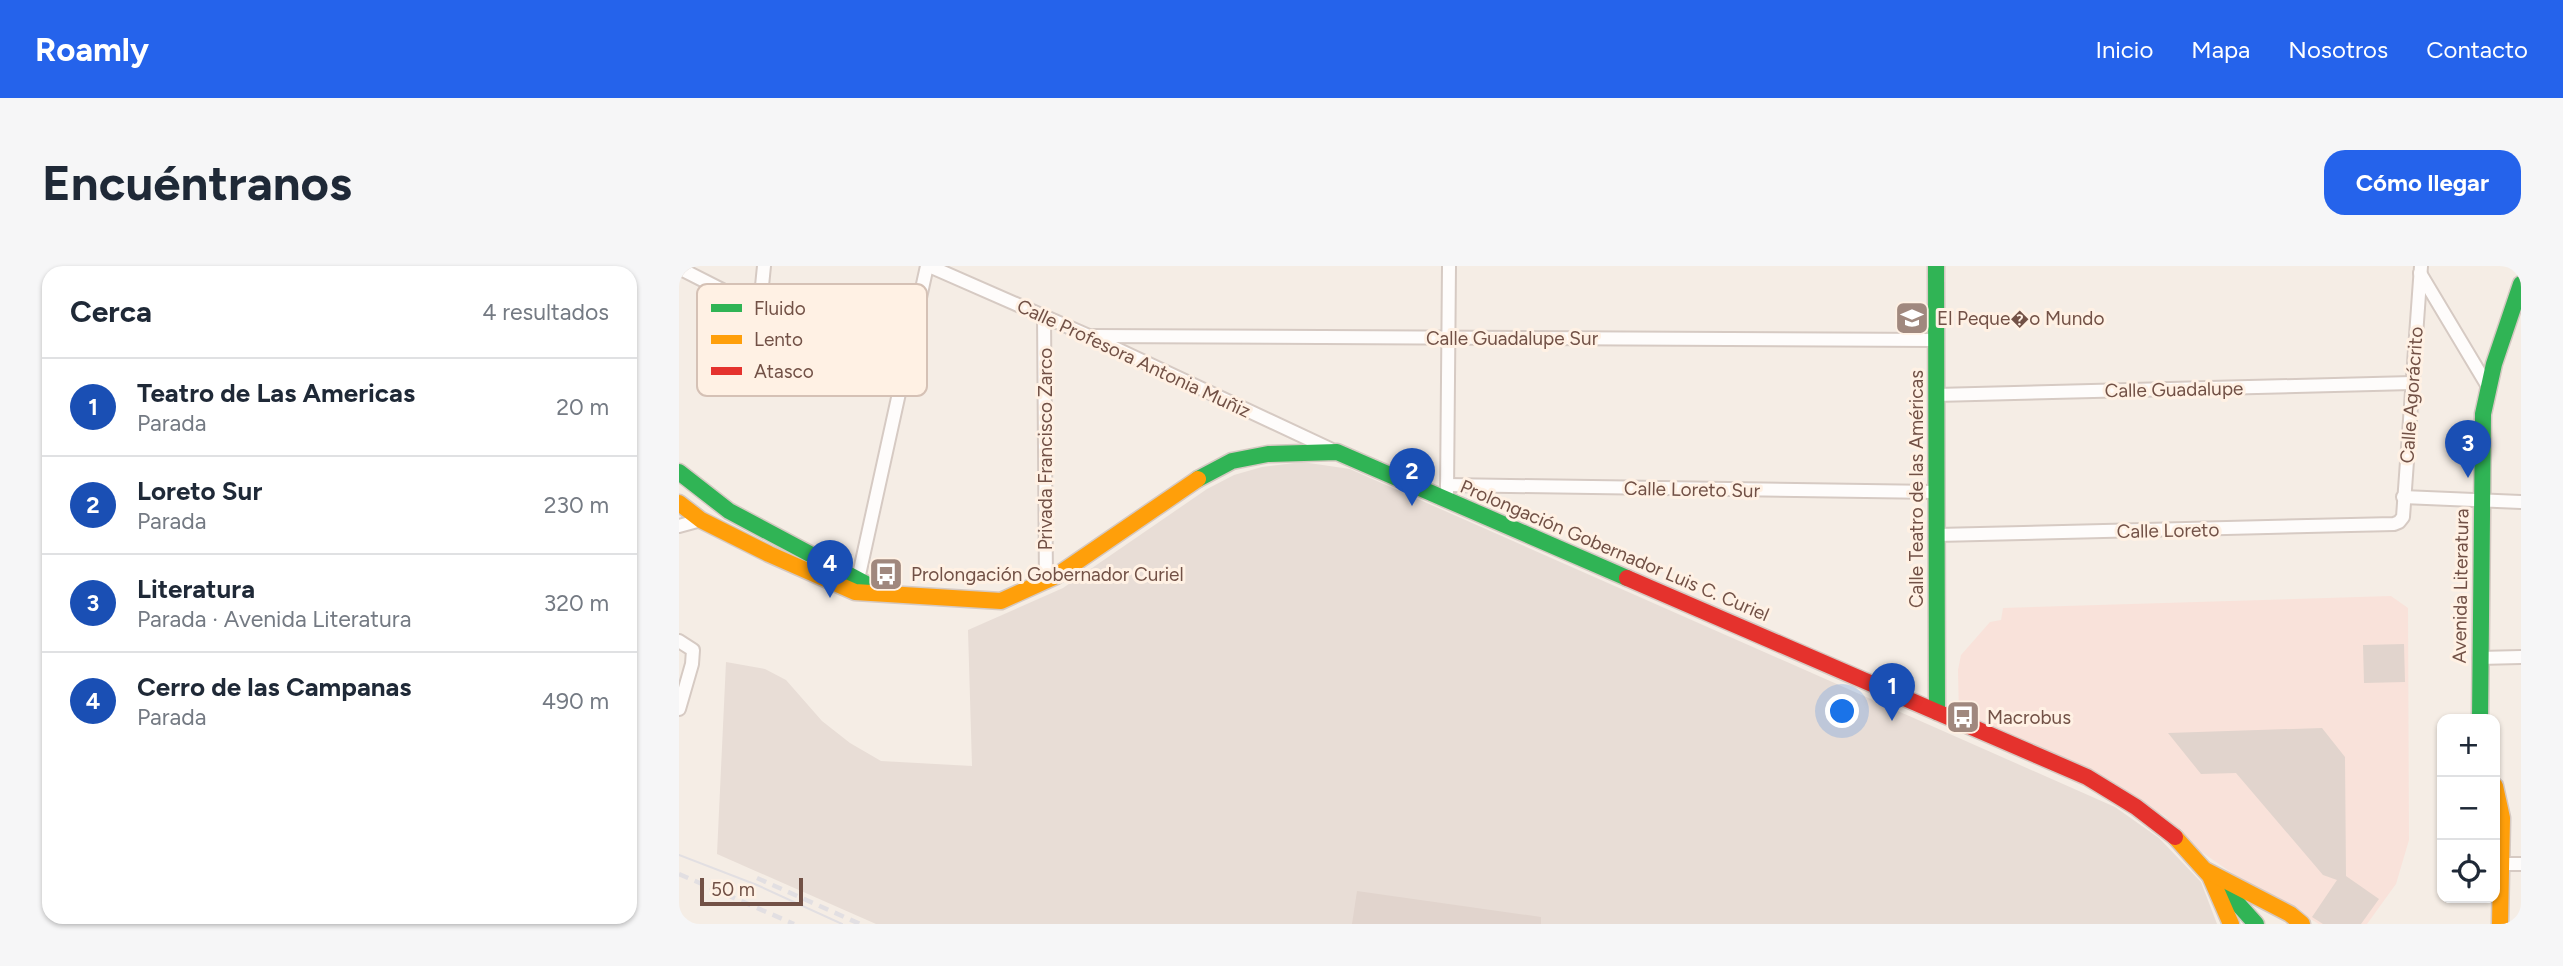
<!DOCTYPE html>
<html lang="es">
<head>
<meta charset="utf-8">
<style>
	:root { --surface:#fff; --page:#f6f6f7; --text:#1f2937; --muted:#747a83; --line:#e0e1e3; --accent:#2563eb }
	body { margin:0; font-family:Figtree,sans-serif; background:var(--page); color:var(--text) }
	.controls { position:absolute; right:21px; bottom:21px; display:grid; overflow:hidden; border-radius:14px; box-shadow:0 2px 5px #0004 }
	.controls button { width:63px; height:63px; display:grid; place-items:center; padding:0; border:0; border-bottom:2px solid var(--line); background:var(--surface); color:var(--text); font:35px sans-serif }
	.scale { position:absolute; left:21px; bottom:18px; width:103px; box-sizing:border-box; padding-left:7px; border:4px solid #725146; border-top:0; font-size:19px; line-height:24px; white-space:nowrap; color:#725146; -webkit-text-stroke:5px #fff1e4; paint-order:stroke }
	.you { position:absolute; left:1164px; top:446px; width:24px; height:24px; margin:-18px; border:5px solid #fff; border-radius:50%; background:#1a73e8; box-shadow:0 0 0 10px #1a73e833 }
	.badge { display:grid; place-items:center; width:46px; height:46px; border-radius:50%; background:var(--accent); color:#fff; font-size:23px; font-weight:700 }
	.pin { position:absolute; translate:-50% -58px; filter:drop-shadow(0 2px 4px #0008) }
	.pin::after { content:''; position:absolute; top:37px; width:24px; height:21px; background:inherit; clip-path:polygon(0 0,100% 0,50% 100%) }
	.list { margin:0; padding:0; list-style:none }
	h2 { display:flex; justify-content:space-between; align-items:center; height:91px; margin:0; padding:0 28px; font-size:30px }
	h2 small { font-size:23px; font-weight:400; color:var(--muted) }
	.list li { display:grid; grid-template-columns:46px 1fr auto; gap:21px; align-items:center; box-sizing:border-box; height:98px; padding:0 28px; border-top:2px solid var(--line) }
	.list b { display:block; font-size:26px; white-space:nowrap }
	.list p { margin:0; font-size:23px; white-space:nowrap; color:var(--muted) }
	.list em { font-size:23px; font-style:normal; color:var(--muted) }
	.icon { flex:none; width:38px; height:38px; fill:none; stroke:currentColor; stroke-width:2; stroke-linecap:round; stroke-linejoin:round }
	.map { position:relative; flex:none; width:1842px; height:658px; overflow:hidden; border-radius:21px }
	header { display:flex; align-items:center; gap:42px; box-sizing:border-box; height:98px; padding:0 35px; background:var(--accent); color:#fff }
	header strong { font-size:33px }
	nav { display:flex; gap:38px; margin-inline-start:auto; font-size:24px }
	.intro { display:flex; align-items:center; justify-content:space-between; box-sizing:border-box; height:168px; padding:0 42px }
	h1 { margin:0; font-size:49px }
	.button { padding:18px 32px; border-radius:21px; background:var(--accent); color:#fff; font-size:24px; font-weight:700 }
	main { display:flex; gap:42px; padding:0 42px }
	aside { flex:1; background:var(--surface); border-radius:21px; box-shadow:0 2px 5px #0004 }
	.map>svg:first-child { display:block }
	.commercial { fill:#f9e2da }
	.industrial { fill:#e8ddd6 }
	.building { fill:#e1d4cd }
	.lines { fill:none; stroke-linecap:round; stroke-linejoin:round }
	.street-casing { stroke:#d6cac3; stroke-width:16 }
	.fast-casing { stroke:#d5c9c2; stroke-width:19 }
	.slow-casing { stroke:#d5c9c2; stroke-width:19 }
	.jam-casing { stroke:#d5c9c2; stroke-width:19 }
	.street { stroke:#fefcfb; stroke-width:12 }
	.fast { stroke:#30b455; stroke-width:16 }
	.slow { stroke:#ff9f0a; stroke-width:16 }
	.jam { stroke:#e5322d; stroke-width:16 }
	.tram { stroke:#e2dfe2; stroke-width:2 }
	.rail { stroke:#e2dfe2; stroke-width:4.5; stroke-dasharray:10 7; stroke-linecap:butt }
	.labels { text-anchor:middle; stroke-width:6; stroke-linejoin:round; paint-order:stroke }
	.poi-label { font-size:19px; fill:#725146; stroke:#fff1e4; text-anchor:start }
	.street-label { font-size:19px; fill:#725146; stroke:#fff1e4 }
	.key { fill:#fff1e4; stroke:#d5c1b5; stroke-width:2 }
	.key-label { font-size:19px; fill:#725146 }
</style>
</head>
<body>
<header>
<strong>Roamly</strong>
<nav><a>Inicio</a><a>Mapa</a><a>Nosotros</a><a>Contacto</a></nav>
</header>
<div class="intro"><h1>Encuéntranos</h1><a class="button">Cómo llegar</a></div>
<main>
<aside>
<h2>Cerca<small>4 resultados</small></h2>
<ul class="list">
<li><span class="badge" style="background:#1a4fb4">1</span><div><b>Teatro de Las Americas</b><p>Parada</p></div><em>20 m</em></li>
<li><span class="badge" style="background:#1a4fb4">2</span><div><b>Loreto Sur</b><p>Parada</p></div><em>230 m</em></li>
<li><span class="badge" style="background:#1a4fb4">3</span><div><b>Literatura</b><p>Parada · Avenida Literatura</p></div><em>320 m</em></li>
<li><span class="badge" style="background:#1a4fb4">4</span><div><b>Cerro de las Campanas</b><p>Parada</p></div><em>490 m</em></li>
</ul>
</aside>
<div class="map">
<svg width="1842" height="658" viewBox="0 0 1842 658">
	<rect width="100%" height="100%" fill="#f5ede5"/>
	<polygon class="commercial" points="1712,330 1729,342 1730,574 1717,618 1688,658 1640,658 1553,607 1511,578 1486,550 1457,533 1280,450 1279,404 1282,389 1311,356 1322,354 1324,342"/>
	<polygon class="industrial" points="623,196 671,203 1436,541 1480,572 1522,616 1538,658 197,658 38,588 47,396 86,403 107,414 143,455 171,477 202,495 293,500 289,364 384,322 528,223 555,209 583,201"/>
	<g class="building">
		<polygon points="1725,378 1726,416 1685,417 1684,379"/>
		<polygon points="1643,462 1666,491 1667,610 1700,633 1682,658 1644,658 1633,651 1658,614 1644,609 1557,507 1522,508 1489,467"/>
		<polygon points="678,625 862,651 862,658 673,658"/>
	</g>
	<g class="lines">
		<g class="street-casing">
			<g id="street">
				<polyline points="250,0 410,70 651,183"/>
				<polyline points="0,2 65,35 76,32 83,20 85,0"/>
				<polyline points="1741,7 1808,119"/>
				<polyline points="365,50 367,316"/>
				<polyline points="410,70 1257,74"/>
				<polyline points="1257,129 1733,117"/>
				<polyline points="768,219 1257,226"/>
				<polyline points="768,227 770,0"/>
				<polyline points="1724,231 1842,236"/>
				<polyline points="0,260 22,254"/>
				<polyline points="1258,269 1715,258 1720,256 1724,251 1742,0"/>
				<polyline points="178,318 248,0"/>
				<polyline points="0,375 14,384 13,398 0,443"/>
				<polyline points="1800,392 1842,391"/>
				<polyline points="1821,598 1842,598"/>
			</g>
		</g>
		<g class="fast-casing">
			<g id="fast">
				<polyline points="1257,0 1258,446"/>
				<polyline points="0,206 50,245 191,320"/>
				<polyline points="519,213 553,195 589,188 658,186 948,312"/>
				<polyline points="1801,453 1804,148 1815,98 1842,18"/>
				<polyline points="1542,619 1577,658"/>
			</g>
		</g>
		<g class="slow-casing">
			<g id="slow">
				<polyline points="0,237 22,254 90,288 176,326 322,335 377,310 519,213"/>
				<polyline points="1816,520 1823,552 1821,658"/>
				<polyline points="1496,571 1531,610 1552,658"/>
				<polyline points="1528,605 1611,648 1623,658"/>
			</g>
		</g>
		<g class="jam-casing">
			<polyline id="jam" points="948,312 1408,511 1457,541 1496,571"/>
		</g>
		<use href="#street" class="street"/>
		<use href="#fast" class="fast"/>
		<use href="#slow" class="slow"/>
		<use href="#jam" class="jam"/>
		<polyline class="tram" points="0,589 78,619 163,658"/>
		<g class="rail">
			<polyline points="0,608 115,658"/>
			<polyline points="78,612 181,658"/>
		</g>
	</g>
	<defs>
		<g id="school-square" transform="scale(1.75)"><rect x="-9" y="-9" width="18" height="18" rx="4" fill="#a0887e" stroke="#fff1e4"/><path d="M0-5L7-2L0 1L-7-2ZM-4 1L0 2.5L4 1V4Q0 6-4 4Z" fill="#fff"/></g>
		<g id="bus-square" transform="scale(1.75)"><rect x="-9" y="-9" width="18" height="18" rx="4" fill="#a0887e" stroke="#fff1e4"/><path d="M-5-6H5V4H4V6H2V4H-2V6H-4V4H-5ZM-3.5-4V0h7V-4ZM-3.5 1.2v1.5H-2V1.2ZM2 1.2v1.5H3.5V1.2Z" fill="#fff"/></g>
	</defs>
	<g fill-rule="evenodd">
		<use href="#school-square" x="1233" y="52"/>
		<use href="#bus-square" x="207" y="308"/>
		<use href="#bus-square" x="1284" y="451"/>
	</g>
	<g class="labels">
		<g class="poi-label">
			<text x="1258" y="59">El Peque�o Mundo</text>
			<text x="232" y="315">Prolongación Gobernador Curiel</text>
			<text x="1308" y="458">Macrobus</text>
		</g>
		<g class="street-label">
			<text x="833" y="79">Calle Guadalupe Sur</text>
			<text transform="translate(455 92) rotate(25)" y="7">Calle Profesora Antonia Muñiz</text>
			<text transform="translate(1495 123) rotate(-1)" y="7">Calle Guadalupe</text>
			<text transform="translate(1732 129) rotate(-86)" y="7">Calle Agorácrito</text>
			<text transform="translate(366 183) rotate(-90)" y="7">Privada Francisco Zarco</text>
			<text transform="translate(1013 223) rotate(1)" y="7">Calle Loreto Sur</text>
			<text transform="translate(1237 223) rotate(-90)" y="7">Calle Teatro de las Américas</text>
			<text transform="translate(1489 264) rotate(-1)" y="7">Calle Loreto</text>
			<text transform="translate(936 284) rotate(23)" y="7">Prolongación Gobernador Luis C. Curiel</text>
			<text transform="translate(1781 320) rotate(-89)" y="7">Avenida Literatura</text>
		</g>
	</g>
	<rect x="18" y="18" width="230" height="112" rx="10" class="key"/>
	<rect x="32" y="38" width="31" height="8" fill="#30b455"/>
	<rect x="32" y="69" width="31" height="9" fill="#ff9f0a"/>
	<rect x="32" y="101" width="31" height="8" fill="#e5322d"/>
	<g class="key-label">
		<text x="75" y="49">Fluido</text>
		<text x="75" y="80">Lento</text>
		<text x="75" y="112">Atasco</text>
	</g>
</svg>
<div class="controls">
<button>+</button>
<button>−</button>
<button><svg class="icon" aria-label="locate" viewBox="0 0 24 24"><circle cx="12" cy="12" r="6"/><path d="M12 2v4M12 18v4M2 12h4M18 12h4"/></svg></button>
</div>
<div class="scale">50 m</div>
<div class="you"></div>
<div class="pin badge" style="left:1213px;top:455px;background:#1a4fb4">1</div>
<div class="pin badge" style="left:733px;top:240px;background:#1a4fb4">2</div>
<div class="pin badge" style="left:1789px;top:212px;background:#1a4fb4">3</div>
<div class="pin badge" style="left:151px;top:332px;background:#1a4fb4">4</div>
</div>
</main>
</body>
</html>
